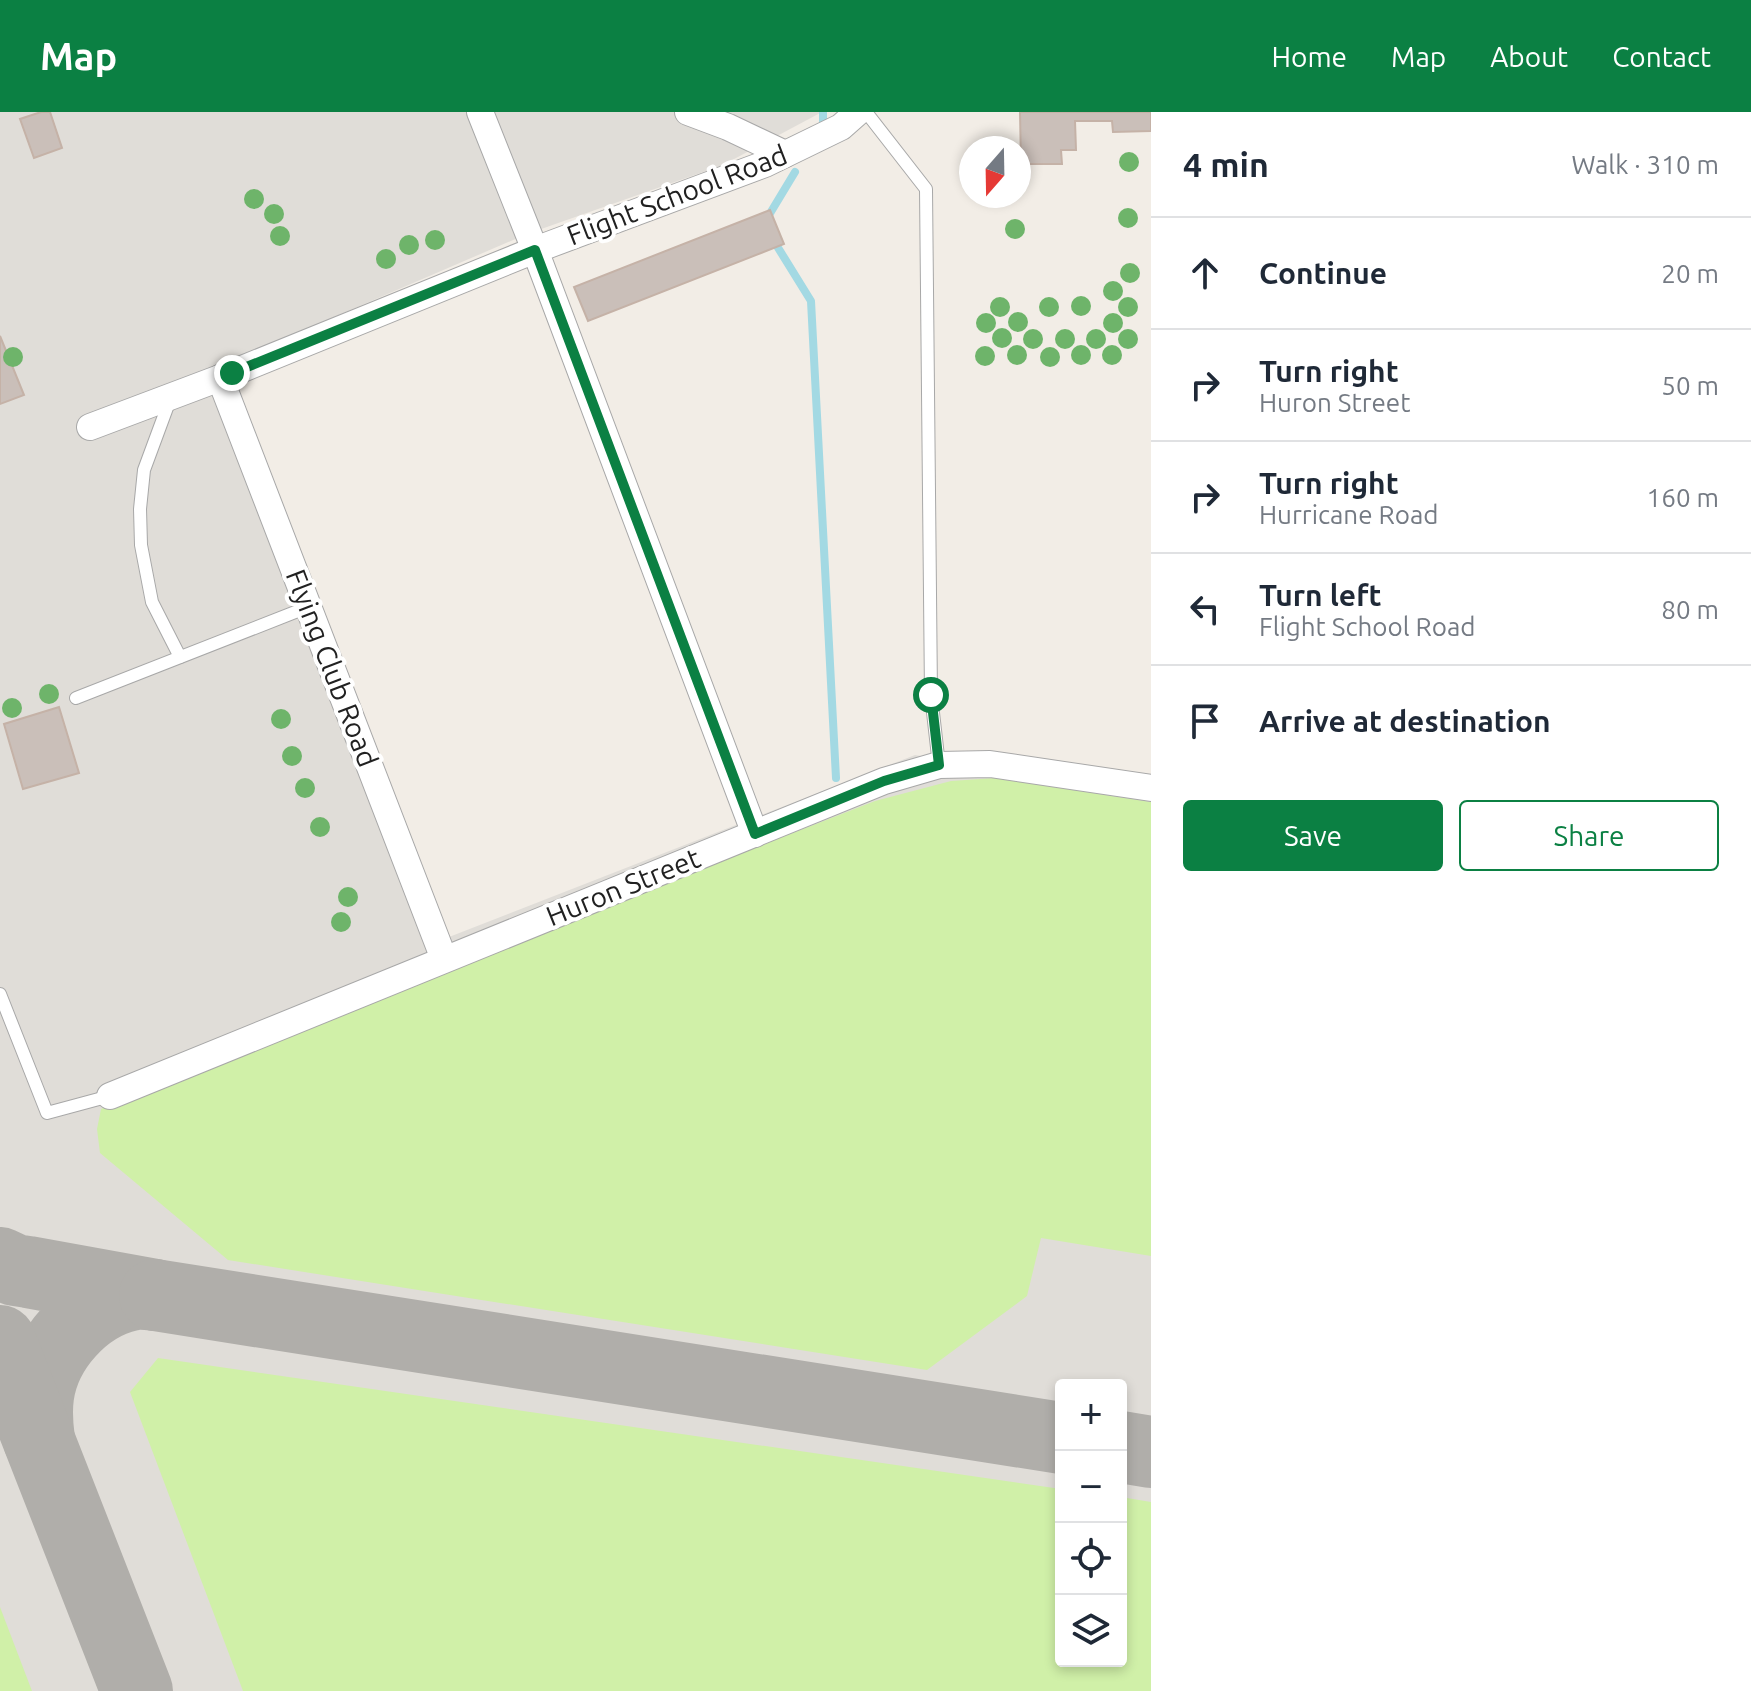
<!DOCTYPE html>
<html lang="en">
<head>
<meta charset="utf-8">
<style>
	:root { --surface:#fff; --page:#f2f2f3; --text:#1f2937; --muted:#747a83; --line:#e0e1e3; --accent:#0b8043 }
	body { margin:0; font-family:Ubuntu,sans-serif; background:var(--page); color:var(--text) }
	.controls { position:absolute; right:24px; bottom:24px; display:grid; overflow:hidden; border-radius:8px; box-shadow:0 4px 12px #0003 }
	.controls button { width:72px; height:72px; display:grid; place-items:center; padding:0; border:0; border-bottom:2px solid var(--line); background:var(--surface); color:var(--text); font:40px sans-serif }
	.compass { position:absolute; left:959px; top:24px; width:72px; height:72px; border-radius:50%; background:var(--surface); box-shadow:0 4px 12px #0003; rotate:200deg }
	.stop { position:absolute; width:24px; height:24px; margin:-18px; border:6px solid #0b8043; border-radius:50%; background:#fff }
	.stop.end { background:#0b8043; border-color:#fff; box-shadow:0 2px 8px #0008 }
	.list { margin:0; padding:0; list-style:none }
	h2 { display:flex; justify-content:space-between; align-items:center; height:104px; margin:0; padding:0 32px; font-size:34px }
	h2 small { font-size:26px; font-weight:400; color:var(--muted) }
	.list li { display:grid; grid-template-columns:52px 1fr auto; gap:24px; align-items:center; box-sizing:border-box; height:112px; padding:0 32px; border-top:2px solid var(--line) }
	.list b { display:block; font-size:30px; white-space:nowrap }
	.list p { margin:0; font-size:26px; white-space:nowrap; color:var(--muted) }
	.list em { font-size:26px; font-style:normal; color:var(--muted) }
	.actions { display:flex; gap:16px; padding:24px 32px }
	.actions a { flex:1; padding:18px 0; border:2px solid var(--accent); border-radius:8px; text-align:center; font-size:28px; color:var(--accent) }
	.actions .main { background:var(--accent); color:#fff }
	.icon { flex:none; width:44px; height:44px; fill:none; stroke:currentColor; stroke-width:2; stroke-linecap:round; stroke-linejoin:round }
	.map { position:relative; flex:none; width:1151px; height:1579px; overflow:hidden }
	header { display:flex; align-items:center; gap:48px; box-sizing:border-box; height:112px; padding:0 40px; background:var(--accent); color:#fff }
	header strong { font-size:38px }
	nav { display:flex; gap:44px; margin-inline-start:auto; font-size:28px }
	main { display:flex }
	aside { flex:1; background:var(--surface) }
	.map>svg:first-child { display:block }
	.airport { fill:#e0ddd8; fill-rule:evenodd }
	.grass { fill:#d0f0a8 }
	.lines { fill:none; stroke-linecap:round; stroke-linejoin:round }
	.stream { stroke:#a3d9e3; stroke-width:8 }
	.taxiway { stroke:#b0aeaa; stroke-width:72 }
	.building { fill:#cabfb9; stroke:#c5b2a7; stroke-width:2 }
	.lane-casing { stroke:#a8a8a8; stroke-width:14 }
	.street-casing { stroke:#a8a8a8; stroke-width:28 }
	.lane { stroke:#fff; stroke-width:12 }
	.street { stroke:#fff; stroke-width:26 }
	.tree { fill:#6eb46a }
	.route { stroke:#0b8043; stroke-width:10 }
	.labels { text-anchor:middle; stroke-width:8; stroke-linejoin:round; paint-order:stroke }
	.street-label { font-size:28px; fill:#212121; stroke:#fff }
</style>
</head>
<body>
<header>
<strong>Map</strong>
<nav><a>Home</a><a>Map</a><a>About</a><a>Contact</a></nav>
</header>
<main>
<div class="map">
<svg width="1151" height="1579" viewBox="0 0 1151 1579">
	<rect width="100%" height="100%" fill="#f2ede6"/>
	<path class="airport" d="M0,0H822L723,53L527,122L220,254L449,825L915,643L1151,682V1579H0ZM1061,1273H1121V1549H1061Z"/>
	<g class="grass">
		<polygon points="995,666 1151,690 1151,1144 1041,1126 1027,1184 927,1258 228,1148 100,1041 97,1017 101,997 639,781 875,689 951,669"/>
		<polygon points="158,1246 1061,1377 1061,1549 1121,1549 1121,1385 1151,1390 1151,1579 243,1579 130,1280"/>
		<polygon points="0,1495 32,1579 0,1579"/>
	</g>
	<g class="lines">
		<g class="stream">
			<polyline points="823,13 823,0"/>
			<polyline points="766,108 795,60"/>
			<polyline points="772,126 811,189 836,666"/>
		</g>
		<g class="taxiway">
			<path d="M0,1151L15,1158L28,1160L155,1183C147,1182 138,1181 130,1183C84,1193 44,1238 38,1284C36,1299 37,1313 39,1328"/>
			<polyline points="155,1183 1061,1326"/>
			<polyline points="0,1229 137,1579"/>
			<polyline points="1121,1335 1151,1340"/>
		</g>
	</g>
	<g class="building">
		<polygon points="41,0 50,0 62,36 34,46 20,7"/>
		<polygon points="1020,0 1151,0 1151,19 1113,20 1112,9 1075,9 1076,38 1061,38 1062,52 1021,52"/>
		<polygon points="770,98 784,132 588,209 574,175"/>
		<polygon points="0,224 24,283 0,292"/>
		<polygon points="59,595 79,661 23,677 4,612"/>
	</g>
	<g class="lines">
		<g class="lane-casing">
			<g id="lane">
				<polyline points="866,0 926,77 931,583 939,653"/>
				<polyline points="171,285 144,358 140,397 141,433 152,490 180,545"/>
				<polyline points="76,586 308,495"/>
				<polyline points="0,882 47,1001 110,984"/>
			</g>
		</g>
		<g class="street-casing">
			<g id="street">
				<polyline points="480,0 535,138 755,722"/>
				<polyline points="688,0 728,15 785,42"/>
				<polyline points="220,266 444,847"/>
				<polyline points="90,315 220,266 535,138 765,52 841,15 858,0"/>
				<polyline points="110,984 884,669 939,653 990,652 1151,676"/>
			</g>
		</g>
		<use href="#lane" class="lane"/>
		<use href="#street" class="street"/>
	</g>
	<g class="tree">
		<circle cx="1129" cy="50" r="10"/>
		<circle cx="254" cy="87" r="10"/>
		<circle cx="274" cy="102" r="10"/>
		<circle cx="1128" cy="106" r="10"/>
		<circle cx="1015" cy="117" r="10"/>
		<circle cx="280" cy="124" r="10"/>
		<circle cx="435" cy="128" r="10"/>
		<circle cx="409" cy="133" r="10"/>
		<circle cx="386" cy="147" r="10"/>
		<circle cx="1130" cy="161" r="10"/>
		<circle cx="1113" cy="179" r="10"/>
		<circle cx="1081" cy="194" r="10"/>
		<circle cx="1000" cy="195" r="10"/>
		<circle cx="1049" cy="195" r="10"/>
		<circle cx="1128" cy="195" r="10"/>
		<circle cx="1018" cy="210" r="10"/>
		<circle cx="986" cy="211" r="10"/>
		<circle cx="1113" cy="211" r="10"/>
		<circle cx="1002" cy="226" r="10"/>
		<circle cx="1033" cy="227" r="10"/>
		<circle cx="1065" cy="227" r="10"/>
		<circle cx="1096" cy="227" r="10"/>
		<circle cx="1128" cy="227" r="10"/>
		<circle cx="1017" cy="243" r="10"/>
		<circle cx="1081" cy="243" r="10"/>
		<circle cx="1112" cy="243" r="10"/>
		<circle cx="985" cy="244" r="10"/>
		<circle cx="13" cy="245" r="10"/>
		<circle cx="1050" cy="245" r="10"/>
		<circle cx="49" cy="582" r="10"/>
		<circle cx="12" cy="596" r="10"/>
		<circle cx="281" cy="607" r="10"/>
		<circle cx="292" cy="644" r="10"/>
		<circle cx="305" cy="676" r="10"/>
		<circle cx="320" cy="715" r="10"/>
		<circle cx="348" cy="785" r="10"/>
		<circle cx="341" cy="810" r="10"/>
	</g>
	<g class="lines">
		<polyline class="route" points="232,261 535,138 755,722 884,669 939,653 931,583"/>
	</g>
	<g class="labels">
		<g class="street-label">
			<text transform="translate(677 83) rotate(-21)" y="10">Flight School Road</text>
			<text transform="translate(332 556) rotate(69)" y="10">Flying Club Road</text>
			<text transform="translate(623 775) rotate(-22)" y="10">Huron Street</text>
		</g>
	</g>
</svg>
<div class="controls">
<button>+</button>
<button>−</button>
<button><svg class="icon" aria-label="locate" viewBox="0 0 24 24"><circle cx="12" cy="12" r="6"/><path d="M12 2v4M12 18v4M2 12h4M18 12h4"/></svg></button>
<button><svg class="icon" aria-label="layers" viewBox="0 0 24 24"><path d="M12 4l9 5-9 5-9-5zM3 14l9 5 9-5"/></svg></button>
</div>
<svg class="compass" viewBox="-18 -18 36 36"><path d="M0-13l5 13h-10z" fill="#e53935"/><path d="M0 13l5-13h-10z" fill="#747a83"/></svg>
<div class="stop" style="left:931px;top:583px"></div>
<div class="stop end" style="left:232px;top:261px"></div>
</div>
<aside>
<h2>4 min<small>Walk · 310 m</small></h2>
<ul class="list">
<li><svg class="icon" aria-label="ahead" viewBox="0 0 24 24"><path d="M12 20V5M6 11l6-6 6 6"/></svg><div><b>Continue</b></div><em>20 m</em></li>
<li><svg class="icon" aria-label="right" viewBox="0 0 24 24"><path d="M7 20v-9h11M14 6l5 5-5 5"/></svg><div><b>Turn right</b><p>Huron Street</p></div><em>50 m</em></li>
<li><svg class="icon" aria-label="right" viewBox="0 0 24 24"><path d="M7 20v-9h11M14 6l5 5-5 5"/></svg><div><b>Turn right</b><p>Hurricane Road</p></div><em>160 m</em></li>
<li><svg class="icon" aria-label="left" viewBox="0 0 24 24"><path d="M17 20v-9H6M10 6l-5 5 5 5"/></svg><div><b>Turn left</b><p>Flight School Road</p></div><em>80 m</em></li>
<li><svg class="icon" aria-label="arrive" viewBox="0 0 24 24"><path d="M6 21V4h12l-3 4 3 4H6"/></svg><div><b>Arrive at destination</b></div></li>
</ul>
<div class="actions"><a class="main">Save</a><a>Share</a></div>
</aside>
</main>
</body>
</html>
